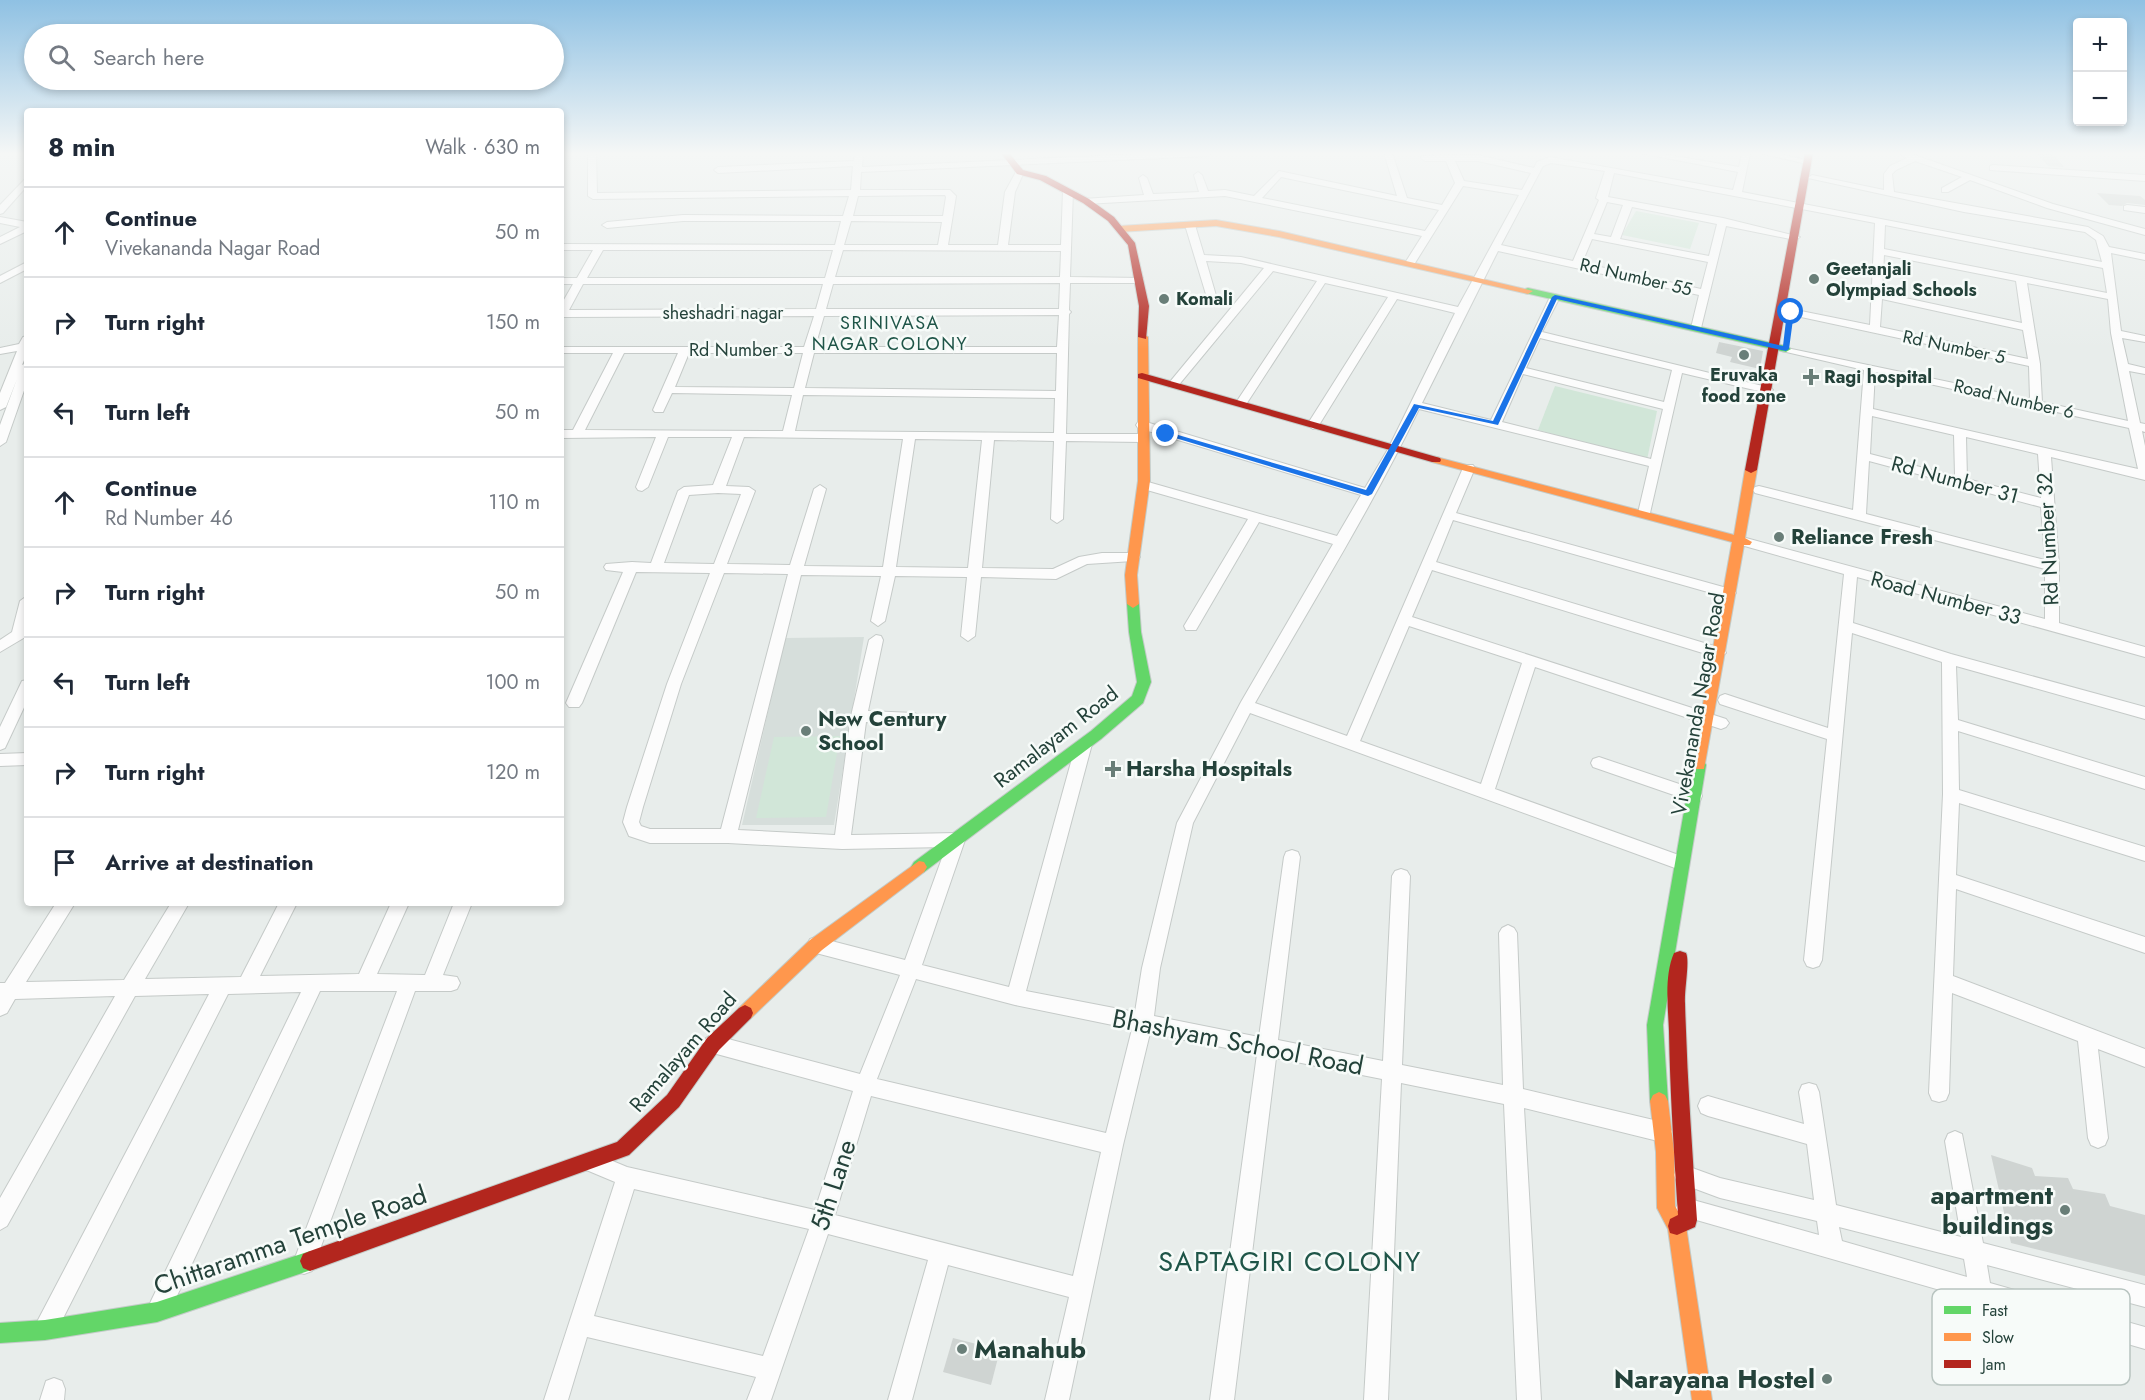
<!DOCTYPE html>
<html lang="en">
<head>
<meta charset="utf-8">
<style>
	:root { --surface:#fff; --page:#f2f2f3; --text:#1f2937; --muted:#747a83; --line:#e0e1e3 }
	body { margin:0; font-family:Jost,sans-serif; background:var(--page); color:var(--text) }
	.controls { position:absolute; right:18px; top:18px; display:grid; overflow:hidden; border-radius:6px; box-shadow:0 3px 9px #0003 }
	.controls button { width:54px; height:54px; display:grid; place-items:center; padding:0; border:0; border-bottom:2px solid var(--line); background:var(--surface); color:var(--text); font:30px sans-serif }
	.stop { position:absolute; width:18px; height:18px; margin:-14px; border:4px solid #1a73e8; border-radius:50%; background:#fff }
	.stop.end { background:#1a73e8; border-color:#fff; box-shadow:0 2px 6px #0008 }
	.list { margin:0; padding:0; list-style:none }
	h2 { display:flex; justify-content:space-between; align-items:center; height:78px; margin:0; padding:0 24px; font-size:26px }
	h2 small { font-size:20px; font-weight:400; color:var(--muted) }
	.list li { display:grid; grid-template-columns:39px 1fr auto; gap:18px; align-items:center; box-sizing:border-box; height:90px; padding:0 24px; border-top:2px solid var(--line) }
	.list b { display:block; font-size:22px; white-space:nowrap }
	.list p { margin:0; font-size:20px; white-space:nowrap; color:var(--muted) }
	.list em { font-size:20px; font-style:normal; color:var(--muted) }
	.icon { flex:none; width:33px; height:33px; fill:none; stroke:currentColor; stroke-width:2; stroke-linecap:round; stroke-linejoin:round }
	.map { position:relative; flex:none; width:2145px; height:1400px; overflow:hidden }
	.search { position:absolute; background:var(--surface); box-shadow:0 3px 9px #0003; left:24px; top:24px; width:540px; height:66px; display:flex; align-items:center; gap:15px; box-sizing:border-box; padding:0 21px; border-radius:33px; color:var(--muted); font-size:22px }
	.panel { position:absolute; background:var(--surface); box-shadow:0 3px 9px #0003; left:24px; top:108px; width:540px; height:798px; border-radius:6px }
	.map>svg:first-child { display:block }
	.built { fill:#d6dedb }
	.green { fill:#d1e6d8 }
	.building { fill:#cfd4d2 }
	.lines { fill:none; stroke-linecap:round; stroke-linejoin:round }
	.street-casing { stroke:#c5cac8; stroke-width:2 }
	.fast-casing { stroke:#c3cbc8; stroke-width:2 }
	.slow-casing { stroke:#c3cbc8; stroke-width:2 }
	.jam-casing { stroke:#c3cbc8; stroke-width:2 }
	.street { fill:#fcfcfc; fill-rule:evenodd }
	.fast { fill:#63d668; fill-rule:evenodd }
	.slow { fill:#ff974d; fill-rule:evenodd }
	.jam { fill:#b3261e; fill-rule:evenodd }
	.route { fill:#1a73e8 }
	.poi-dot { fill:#697e78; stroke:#f7fbf9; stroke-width:2 }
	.labels { text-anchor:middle; stroke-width:5; stroke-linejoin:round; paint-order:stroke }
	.far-poi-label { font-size:18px; font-weight:bold; fill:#24423a; stroke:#f7fbf9; text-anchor:start }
	.far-street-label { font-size:18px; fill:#24423a; stroke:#f7fbf9 }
	.far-neighbourhood-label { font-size:18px; letter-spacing:1.5px; fill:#1f5548; stroke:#f7fbf9 }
	.street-label { font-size:21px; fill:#24423a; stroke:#f7fbf9 }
	.poi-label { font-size:21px; font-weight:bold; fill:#24423a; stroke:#f7fbf9; text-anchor:start }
	.near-street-label { font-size:26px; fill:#24423a; stroke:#f7fbf9 }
	.near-poi-label { font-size:26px; font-weight:bold; fill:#24423a; stroke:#f7fbf9; text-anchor:end }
	.near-neighbourhood-label { font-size:27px; letter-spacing:1.5px; fill:#1f5548; stroke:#f7fbf9 }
	.key { fill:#f7fbf9; stroke:#b8c4c0; stroke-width:1.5 }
	.key-label { font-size:16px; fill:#24423a }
</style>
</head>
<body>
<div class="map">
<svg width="2145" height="1400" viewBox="0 0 2145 1400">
	<rect width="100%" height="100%" fill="#e8edeb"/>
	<polygon class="built" points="864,637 834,825 742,825 785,638"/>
	<g class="green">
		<polygon points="1636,211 1699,223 1690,249 1622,235"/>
		<polygon points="1555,386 1657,411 1647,460 1538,430"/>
		<polygon points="840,736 826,817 756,818 774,737"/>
	</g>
	<g class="building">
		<polygon points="2036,153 2053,153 2064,167 2048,166"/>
		<polygon points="2097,193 2140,196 2145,200 2145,205 2127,203 2122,206 2109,205"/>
		<polygon points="1719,342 1763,351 1760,369 1730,362 1732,357 1716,353"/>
		<polygon points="1991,1155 2032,1168 2035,1176 2068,1178 2073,1189 2105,1194 2110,1206 2145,1215 2145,1276 2011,1243"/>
		<polygon points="953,1338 1000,1350 991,1385 943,1372"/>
	</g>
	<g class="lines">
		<g class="street-casing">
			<g id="street">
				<path d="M588,153H596L597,193L851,190L853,166L718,173L714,170L718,167L854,161L855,153H863L862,167L1162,153H1211L1207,156L861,172L860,190H950L956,196L948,245H998L1005,192L1017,170H1023L1024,172L1015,192L1008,245H1061L1063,191L1068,188L1073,191L1070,277L1143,278V282L1139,283H1070L1069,310L1071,312L1069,314L1066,434H1142L1148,438L1142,442L1066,441L1063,519L1057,523L1051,519L1054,441L994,440L982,568L1053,569L1079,557L1102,553H1133L1140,557L1133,561L1087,564L1056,579L981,577L975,636L968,641L961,636L967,577L895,576L885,621L878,626L871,621L881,576L801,575L738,830L835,835L851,716L869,640L876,635L881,636L883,640L868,711L914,713L919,715L922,719L919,723L914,725L866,722L851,835L957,833L963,835L965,840L922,965L1009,987L1076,744L1079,740H1089L1092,744L1026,991L1135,1012L1142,968L1177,823L1241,702L1333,544L1259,522L1196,630H1186L1184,626L1248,519L1140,488L1138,485L1140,482H1148L1337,536L1361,495L1138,428L1136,425L1138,422H1146L1365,488L1388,449L1455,313L1397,299L1319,425L1313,429L1307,425L1388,297L1325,283L1245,406H1237L1235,404L1317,281L1273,271L1177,387H1169V383L1264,268L1241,263L1206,261L1217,299L1208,301L1185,225L1190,222L1195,225L1204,255L1241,257L1458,307L1519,195L1463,186L1415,263L1410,266L1405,263L1422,236L1225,196L1086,204L1081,201L1083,199L1144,195L1139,178L1143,175L1147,178L1153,194L1199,192L1194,175L1198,172L1202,175L1208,191L1225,190L1254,196L1279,171L1397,196L1384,153H1392L1407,198L1442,205L1455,183L1446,161H1425L1421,158L1422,156L1478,155L1534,168L1537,162L1550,157L1733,190L1738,172L1640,153H1657L1739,167L1742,153H1750L1742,192L2102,262L2096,240L2085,232L1964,212L1808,178L1812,175L1884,190V174L1890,166L1907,158L1898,153H1909L2053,204L2145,229V235L2047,208L1970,180L1948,192H1942V188L1962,177L1915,161L1896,170L1892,174L1894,192L2088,227L2103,236L2109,247L2145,254V260L2111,253L2121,331L2145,336V342L2122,338L2128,364L2145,368V374L2129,371L2140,423L2145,424V432L2142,431L2145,446V480L2051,457L2059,566V623L2145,647V657L1857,577L1853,623L1951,654L2145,707V719L1956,666L1958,720L2145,777V789L1958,731L1959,790L2145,847V861L1959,803L1956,875L2145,937V953L1956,889L1953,976L2145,1049V1067L2098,1049L2108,1138L2105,1145L2098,1148L2091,1145L2088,1138L2078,1041L1952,993L1949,1093L1946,1100L1939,1102L1932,1100L1929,1093L1943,794L1942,662L1852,633L1822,960L1819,966L1813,968L1807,966L1804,960L1827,739L1720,704L1718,700L1720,696L1725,694L1828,728L1844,574L1741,545L1739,542L1741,539L1746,538L2045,619V569L1755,493L1753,490L1755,487L1759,486L1853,510L1864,370L1782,351V347L2030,399L2029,366L1787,314V310L1791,309L1870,325L1875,223L1614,173L1608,197L1723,218L1800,237L1795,240L1726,226L1701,328L1696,331L1691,328L1699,295L1498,251L1422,403L1491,420L1550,297L1555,294L1560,297L1542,332L1771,388L1773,390L1767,393L1682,373L1650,513L1644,517L1638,513L1649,466L1419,409C1370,511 1311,605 1255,703L1347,736L1463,468L1465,465H1473L1475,468L1456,513L1734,590L1736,593L1729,598L1453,520L1436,562L1724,649L1726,653L1719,658L1432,570L1412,617L1726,719L1729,723L1726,727L1721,729L1535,667L1495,789L1687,858L1689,863L1687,868L1681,870L1675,868L1250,713L1193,823L1160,968L1154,1016L1259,1037L1284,857L1286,852L1292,850L1298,852L1300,857L1278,1040L1383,1061L1392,876L1395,871L1401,869L1407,871L1410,876L1402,1065L1503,1085L1499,933L1502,928L1508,925L1514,928L1517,933L1523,1089L1662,1122L1669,1125L1672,1132L1669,1139L1662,1142L1524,1108L1541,1400H1517L1504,1104L1401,1083L1388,1400H1364L1382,1079L1276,1058L1234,1400H1210L1257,1054L1150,1033L1123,1145L1069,1400H1045L1069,1297L948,1265L912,1400H888L928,1260L828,1234L771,1400H747L756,1377L587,1337L568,1400H544L615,1182L584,1169L581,1162L584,1155L591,1152L627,1167L815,1210L853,1091L713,1053L706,1050L704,1044L706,1038L713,1035L860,1074L900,975L816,953L810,951L807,945L810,939L816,937L905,960L946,847L842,849L728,843H650L629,836L623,822L627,807L667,684L710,573L636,572L582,703L579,707H569L566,703L623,572L606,570L604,567L606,564L632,562L651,563L678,491L684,487L713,485L732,437H668L648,487L642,491L638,490L636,487L656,437L561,438V430H573L613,353H561V347H804L814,316L561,317V305L573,284H561V278H577L593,250H561V244L835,245L841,221H683L607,228L602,225L607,222L683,215L843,216L849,196L593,199L588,196ZM1455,161H1478L1531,173L1522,190L1464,181ZM1551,163L1605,171L1596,198L1599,200L1573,261L1501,245L1543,166ZM1281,177L1439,210L1425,231L1262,198ZM945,195L946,197L943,216H853L858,196ZM1607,202L1623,205L1611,237L1594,234ZM1632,207L1717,224L1709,256L1620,239ZM851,221L942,222L938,245H844ZM1885,225L2103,268L2107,293L1884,249ZM1592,239L1708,262L1701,289L1582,263ZM603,250H833L825,278H587ZM843,250L1061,251L1060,277H835ZM1884,255L2016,281L2022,323L1882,293ZM1060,283L1059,309H826L833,284ZM2027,283L2108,299L2111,333L2128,421L2042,402L2040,364ZM583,284H823L816,309L569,310ZM1882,299L2023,330L2028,359L1880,327ZM1059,315L1057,347H815L824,316ZM1540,338L1672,370L1664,402L1526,368ZM624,353H678L653,410L655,412H663L672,393L792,395L783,431L585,430ZM689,353H803L794,388L675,387ZM814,353H1057L1056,391L805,388ZM1875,372L2129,428L2138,469L1873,409ZM1523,374L1663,409L1651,459L1502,422ZM803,395L1055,398L1054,433L795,431ZM1872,416L1954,435L1955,476L1870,454ZM744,437L903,439L883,567L804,566L826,489L820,485L814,489L790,565L727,564L755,491L749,487L726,486ZM1966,437L2038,454L2041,498L1967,479ZM915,439L982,440L968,568L896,567ZM1869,461L2041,507L2045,560L1866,514ZM718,493L741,494L714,564L664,563L689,495ZM724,573L788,574L721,829H650L641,826L639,822L643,807L681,684ZM1409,626L1522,663L1481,784L1360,741ZM916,979L1015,1005L1132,1029L1106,1133L877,1079ZM871,1096L1101,1152L1073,1276L835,1215ZM634,1189L809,1229L763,1356L594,1316Z"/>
				<polygon points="1759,153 1775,153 1811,161 1807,164"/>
				<polygon points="1993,165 2145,175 2145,181 1990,170 1990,166"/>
				<polygon points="27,177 27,186 3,213 0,214 0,205"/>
				<polygon points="2127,205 2145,207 2145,213 2124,210 2124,206"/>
				<polygon points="0,217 27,222 27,231 0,244 0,237 20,227 0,223"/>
				<polygon points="27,262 27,269 0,283 0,276"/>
				<polygon points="27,336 27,353 22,365 27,363 27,382 6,442 0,446 0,425 17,379 6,407 0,410 0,393 17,351 0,354 0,348 19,344 23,337"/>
				<polygon points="27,596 27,636 0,652 0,640 12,632 20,601"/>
				<polygon points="27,680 27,701 5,748 0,750 0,727 22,681"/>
				<polygon points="27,753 27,765 0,766 0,754"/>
				<polygon points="1599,757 1700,791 1702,796 1700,801 1694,802 1593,767 1591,763 1593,759"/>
				<polygon points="56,903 75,903 26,982 124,980 171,903 189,903 145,979 241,977 279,903 297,903 260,976 359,974 391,903 409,903 377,974 425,975 454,903 472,903 443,975 457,977 460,983 457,989 451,991 415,991 312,1271 304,1274 296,1271 293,1263 397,991 320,991 167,1317 159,1320 151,1317 148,1309 151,1301 301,992 228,994 54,1336 46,1339 38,1336 35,1328 38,1320 209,994 135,996 7,1226 0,1230 0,1198 115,996 15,999 7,1013 0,1016 0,983 5,983"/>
				<path d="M1809,1083L1816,1085L1819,1092L1836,1205L1961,1237L1945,1141L1948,1134L1955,1131L1962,1134L1983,1243L2145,1285V1307L1987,1265L1990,1283L2145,1327V1349L1679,1215L1676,1208L1679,1201L1686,1198L1819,1235L1817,1221L1720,1198L1677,1182L1674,1175L1677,1168L1684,1165L1720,1178L1814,1200L1807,1144L1708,1116L1701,1113L1698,1106L1701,1099L1708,1096L1804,1124L1799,1092L1802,1085ZM1839,1227L1964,1259L1967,1277L1842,1241Z"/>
				<polygon points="54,1378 62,1381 65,1389 64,1400 40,1400 46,1381"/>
			</g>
		</g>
		<g class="fast-casing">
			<g id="fast">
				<polygon points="1528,288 1786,346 1791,349 1786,352 1525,293 1525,289"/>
				<polygon points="1133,600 1139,604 1141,632 1151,682 1143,703 1101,739 924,872 919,873 914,872 911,867 914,862 1091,731 1132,696 1137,682 1129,632 1127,604"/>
				<polygon points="1699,759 1704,761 1706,765 1663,1025 1668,1101 1665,1107 1659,1110 1653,1107 1650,1101 1647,1025 1692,765 1694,761"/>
				<polygon points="310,1251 317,1254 320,1261 317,1268 157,1322 45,1340 0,1343 0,1323 45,1320 157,1302"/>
			</g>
		</g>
		<g class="slow-casing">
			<g id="slow">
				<polygon points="1216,220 1279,231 1533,291 1528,294 1279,237 1216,226 1119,232 1115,229 1119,226"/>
				<polygon points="1143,334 1148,337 1150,481 1137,575 1139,604 1133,608 1127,604 1125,575 1138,481 1138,337"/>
				<polygon points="1436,457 1734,535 1745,470 1751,467 1755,468 1757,470 1745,538 1752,542 1750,545 1744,545 1704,769 1694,769 1692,765 1732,542 1432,462 1432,458"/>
				<polygon points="919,861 924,862 927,867 924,872 822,950 751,1018 745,1021 739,1018 737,1013 739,1008 810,940"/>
				<polygon points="1659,1092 1665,1095 1668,1101 1674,1152 1675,1206 1686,1226 1712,1400 1692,1400 1668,1229 1657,1208 1656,1152 1650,1101 1653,1095"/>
			</g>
		</g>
		<g class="jam-casing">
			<g id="jam">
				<polygon points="1001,153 1009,153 1023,170 1046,176 1089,199 1114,217 1135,243 1149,306 1146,339 1138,337 1139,306 1128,245 1108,221 1083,203 1040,180 1017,174"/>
				<polygon points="1805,153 1813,153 1757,470 1751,473 1745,470"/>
				<polygon points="1142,373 1440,458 1441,460 1440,462 1432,462 1138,378 1138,374"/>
				<path d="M1680,951L1686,953C1690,961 1684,991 1685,1003C1687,1076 1692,1148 1697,1220L1695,1227L1677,1235L1670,1233L1668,1226L1670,1219L1678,1215C1674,1153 1670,1092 1669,1031C1668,1006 1664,976 1674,953Z"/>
				<polygon points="745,1005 751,1008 753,1013 751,1018 719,1050 679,1107 629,1155 310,1271 303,1268 300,1261 303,1254 310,1251 617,1142 667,1095 707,1038 739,1008"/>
			</g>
		</g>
		<use href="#street" class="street"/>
		<use href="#fast" class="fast"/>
		<use href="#slow" class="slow"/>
		<use href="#jam" class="jam"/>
	</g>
	<linearGradient id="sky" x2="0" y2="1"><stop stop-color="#8fc1e3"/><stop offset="0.44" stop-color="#f5f7f6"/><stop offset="1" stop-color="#f5f7f6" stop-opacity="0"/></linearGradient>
	<rect width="2145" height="349" fill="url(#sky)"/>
	<polygon class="route" points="1555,295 1783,346 1787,312 1791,310 1794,312 1789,349 1786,351 1557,299 1498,425 1419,408 1372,494 1368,496 1162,434 1168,432 1366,490 1414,404 1493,421 1552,297"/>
	<g class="poi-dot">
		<circle cx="1814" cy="279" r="6"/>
		<circle cx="1164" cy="299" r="6"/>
		<circle cx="1744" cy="355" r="6"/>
		<path d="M1808 368h6v6h6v6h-6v6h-6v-6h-6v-6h6z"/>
		<circle cx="1779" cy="537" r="6"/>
		<circle cx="806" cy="731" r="6"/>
		<path d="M1110 760h6v6h6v6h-6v6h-6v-6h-6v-6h6z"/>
		<circle cx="2065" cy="1210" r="6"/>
		<circle cx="962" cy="1349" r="6"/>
		<circle cx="1827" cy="1379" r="6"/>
	</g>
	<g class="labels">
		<g class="far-poi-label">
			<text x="1826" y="275">Geetanjali<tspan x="1826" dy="21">Olympiad Schools</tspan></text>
			<text x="1176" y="305">Komali</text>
			<text x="1744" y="381" text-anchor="middle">Eruvaka<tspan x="1744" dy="21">food zone</tspan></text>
			<text x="1824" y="383">Ragi hospital</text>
		</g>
		<g class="far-street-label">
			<text transform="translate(1636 277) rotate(13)" y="6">Rd Number 55</text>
			<text x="723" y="319">sheshadri nagar</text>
			<text transform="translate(1954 347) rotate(12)" y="6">Rd Number 5</text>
			<text x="741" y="356">Rd Number 3</text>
			<text transform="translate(2014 399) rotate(13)" y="6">Road Number 6</text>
		</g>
		<g class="far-neighbourhood-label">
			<text x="890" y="329">SRINIVASA<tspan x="890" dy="21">NAGAR COLONY</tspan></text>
		</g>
		<g class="street-label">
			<text transform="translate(1955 480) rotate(15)" y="7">Rd Number 31</text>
			<text transform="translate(2048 539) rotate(-93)" y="7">Rd Number 32</text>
			<text transform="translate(1946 598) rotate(15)" y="7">Road Number 33</text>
			<text transform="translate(1698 704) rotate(-80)" y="7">Vivekananda Nagar Road</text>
			<text transform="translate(1056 737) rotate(-38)" y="7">Ramalayam Road</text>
			<text transform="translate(683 1052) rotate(-49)" y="7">Ramalayam Road</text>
		</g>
		<g class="poi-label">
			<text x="1791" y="544">Reliance Fresh</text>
			<text x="818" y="726">New Century<tspan x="818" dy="24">School</tspan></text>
			<text x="1126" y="776">Harsha Hospitals</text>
		</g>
		<g class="near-street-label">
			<text transform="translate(1238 1042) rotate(11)" y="9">Bhashyam School Road</text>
			<text transform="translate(833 1185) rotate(-72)" y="9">5th Lane</text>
			<text transform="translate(290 1240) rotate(-19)" y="9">Chittaramma Temple Road</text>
		</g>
		<g class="near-poi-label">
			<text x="2053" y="1204">apartment<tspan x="2053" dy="30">buildings</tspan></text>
			<text x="974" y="1358" text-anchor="start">Manahub</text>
			<text x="1815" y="1388">Narayana Hostel</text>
		</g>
		<g class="near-neighbourhood-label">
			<text x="1290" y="1271">SAPTAGIRI COLONY</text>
		</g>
	</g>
	<rect x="1932" y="1289" width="198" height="96" rx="9" class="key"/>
	<rect x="1944" y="1306" width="27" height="8" fill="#63d668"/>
	<rect x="1944" y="1333" width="27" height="8" fill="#ff974d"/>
	<rect x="1944" y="1360" width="27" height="8" fill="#b3261e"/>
	<g class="key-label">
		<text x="1982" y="1316">Fast</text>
		<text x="1982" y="1343">Slow</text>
		<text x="1982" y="1370">Jam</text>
	</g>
</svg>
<div class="controls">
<button>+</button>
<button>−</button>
</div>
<div class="stop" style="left:1791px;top:312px"></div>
<div class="stop end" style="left:1166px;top:434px"></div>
<div class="search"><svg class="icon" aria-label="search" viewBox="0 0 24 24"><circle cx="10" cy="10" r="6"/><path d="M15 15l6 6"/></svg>Search here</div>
<section class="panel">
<h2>8 min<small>Walk · 630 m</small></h2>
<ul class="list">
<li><svg class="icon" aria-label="ahead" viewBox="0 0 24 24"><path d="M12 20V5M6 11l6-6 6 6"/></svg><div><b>Continue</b><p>Vivekananda Nagar Road</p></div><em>50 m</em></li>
<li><svg class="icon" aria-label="right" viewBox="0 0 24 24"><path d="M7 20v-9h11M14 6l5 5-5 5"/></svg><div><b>Turn right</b></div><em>150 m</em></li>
<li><svg class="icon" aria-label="left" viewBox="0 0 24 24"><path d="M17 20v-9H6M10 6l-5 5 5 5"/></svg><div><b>Turn left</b></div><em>50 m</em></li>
<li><svg class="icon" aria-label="ahead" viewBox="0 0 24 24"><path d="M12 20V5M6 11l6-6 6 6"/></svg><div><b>Continue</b><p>Rd Number 46</p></div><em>110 m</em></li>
<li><svg class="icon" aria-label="right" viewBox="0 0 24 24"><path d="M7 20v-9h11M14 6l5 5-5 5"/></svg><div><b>Turn right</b></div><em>50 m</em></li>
<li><svg class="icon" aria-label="left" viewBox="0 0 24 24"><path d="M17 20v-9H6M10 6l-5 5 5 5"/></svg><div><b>Turn left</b></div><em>100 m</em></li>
<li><svg class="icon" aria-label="right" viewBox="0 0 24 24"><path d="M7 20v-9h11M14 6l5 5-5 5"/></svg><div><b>Turn right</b></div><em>120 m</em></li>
<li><svg class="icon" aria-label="arrive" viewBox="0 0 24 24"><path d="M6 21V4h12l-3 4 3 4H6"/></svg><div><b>Arrive at destination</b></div></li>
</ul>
</section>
</div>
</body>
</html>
